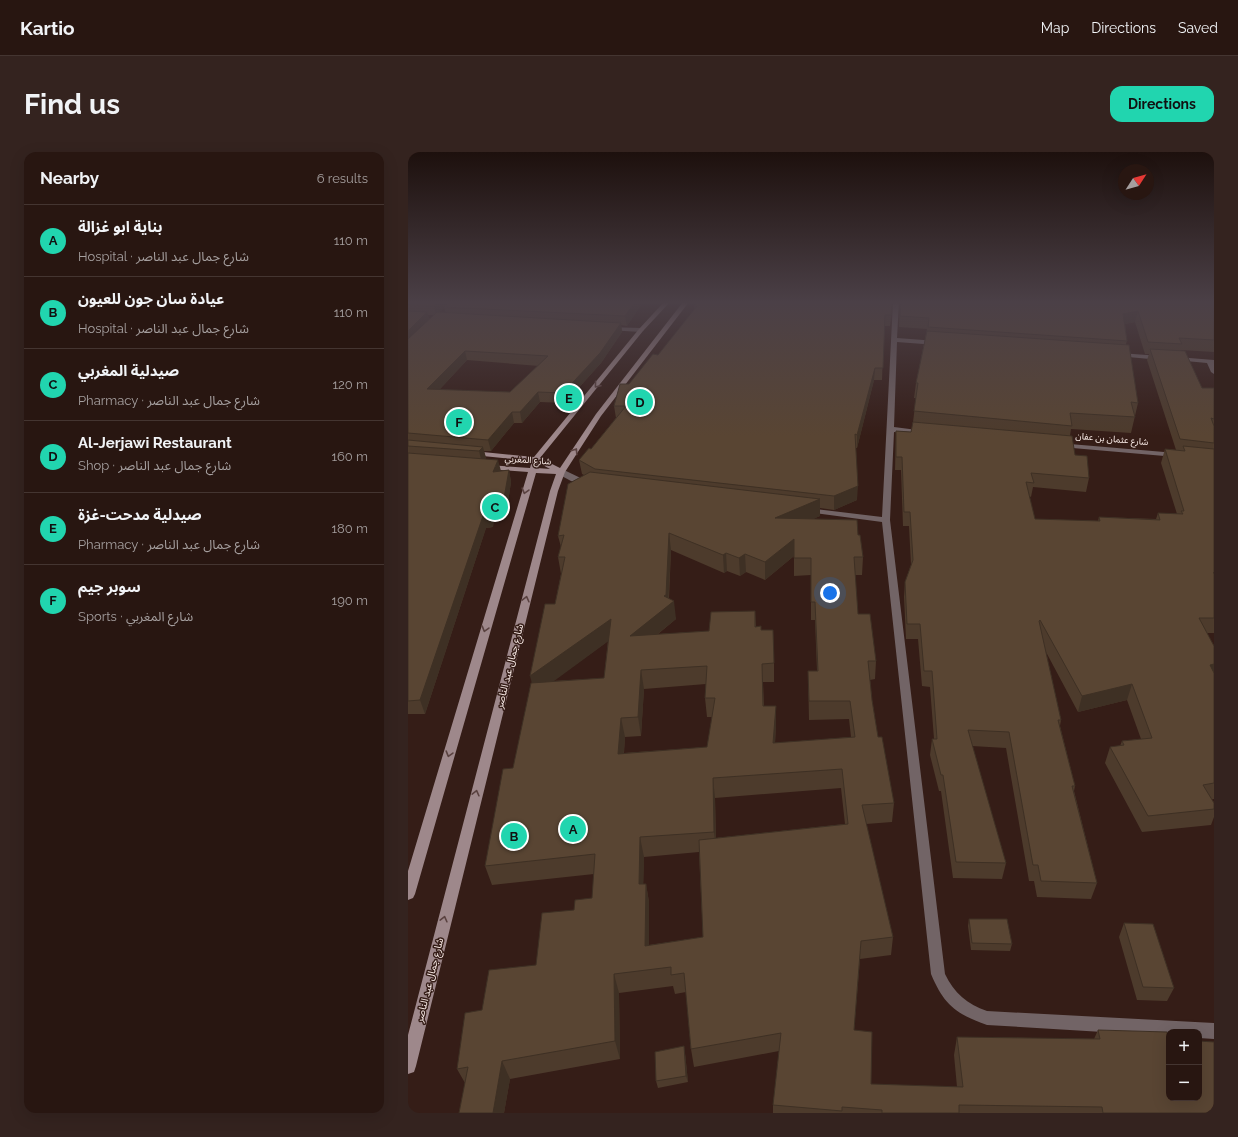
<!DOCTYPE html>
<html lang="en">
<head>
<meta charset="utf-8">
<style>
	:root { --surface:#281611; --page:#34231f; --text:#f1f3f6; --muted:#a59f9f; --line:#443531; --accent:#21d5af }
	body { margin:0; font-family:Raleway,"Noto Sans Arabic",sans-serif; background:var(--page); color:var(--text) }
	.controls { position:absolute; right:12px; bottom:12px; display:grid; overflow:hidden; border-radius:8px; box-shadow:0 4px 16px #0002 }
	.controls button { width:36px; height:36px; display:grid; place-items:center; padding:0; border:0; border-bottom:1px solid var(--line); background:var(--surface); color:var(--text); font:20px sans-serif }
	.compass { position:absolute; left:710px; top:12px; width:36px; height:36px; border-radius:50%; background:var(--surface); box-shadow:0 4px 16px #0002; rotate:54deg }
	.you { position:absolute; left:422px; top:441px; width:14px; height:14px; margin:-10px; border:3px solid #fff; border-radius:50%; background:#1a73e8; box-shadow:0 0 0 6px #1a73e833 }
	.badge { display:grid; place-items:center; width:26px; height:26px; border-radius:50%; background:var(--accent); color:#111; font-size:13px; font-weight:700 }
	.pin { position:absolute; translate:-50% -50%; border:2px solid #fff; box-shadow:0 1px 4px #0006 }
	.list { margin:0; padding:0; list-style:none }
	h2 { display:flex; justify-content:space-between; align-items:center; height:52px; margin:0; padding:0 16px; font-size:17px }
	h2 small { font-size:13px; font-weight:400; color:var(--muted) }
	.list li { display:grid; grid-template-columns:26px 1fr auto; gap:12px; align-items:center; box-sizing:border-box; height:72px; padding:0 16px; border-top:1px solid var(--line) }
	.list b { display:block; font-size:15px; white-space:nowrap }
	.list p { margin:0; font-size:13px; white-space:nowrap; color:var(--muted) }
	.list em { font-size:13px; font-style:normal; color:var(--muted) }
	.map { position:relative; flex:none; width:806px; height:961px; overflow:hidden; border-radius:12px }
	header { display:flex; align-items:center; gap:24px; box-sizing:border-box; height:56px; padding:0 20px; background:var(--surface); border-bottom:1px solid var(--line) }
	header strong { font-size:19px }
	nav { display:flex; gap:22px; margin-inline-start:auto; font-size:14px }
	.intro { display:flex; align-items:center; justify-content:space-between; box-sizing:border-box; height:96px; padding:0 24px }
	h1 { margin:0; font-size:28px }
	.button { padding:10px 18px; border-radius:12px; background:var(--accent); color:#111; font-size:14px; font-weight:700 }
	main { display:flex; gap:24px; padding:0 24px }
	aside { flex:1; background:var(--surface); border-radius:12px; box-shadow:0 4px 16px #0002 }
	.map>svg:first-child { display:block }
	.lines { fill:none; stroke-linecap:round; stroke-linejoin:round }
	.minor { fill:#726466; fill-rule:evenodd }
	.secondary { fill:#9e888b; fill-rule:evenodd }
	.wall { fill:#4d3b2c; fill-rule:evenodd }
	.shaded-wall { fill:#3e3024 }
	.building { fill:#594533; stroke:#3e3024; fill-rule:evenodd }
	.oneway { stroke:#5a4240 }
	.labels { text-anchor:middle; stroke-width:3; stroke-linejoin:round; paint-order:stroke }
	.far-street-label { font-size:9px; fill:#fdefeb; stroke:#351d17 }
	.street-label { font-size:10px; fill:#fdefeb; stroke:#351d17 }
</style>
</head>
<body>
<header>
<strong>Kartio</strong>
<nav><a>Map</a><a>Directions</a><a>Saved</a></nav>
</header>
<div class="intro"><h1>Find us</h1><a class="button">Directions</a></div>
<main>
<aside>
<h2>Nearby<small>6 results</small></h2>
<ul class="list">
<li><span class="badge">A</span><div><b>بناية ابو غزالة</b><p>Hospital · شارع جمال عبد الناصر</p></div><em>110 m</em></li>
<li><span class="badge">B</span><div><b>عيادة سان جون للعيون</b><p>Hospital · شارع جمال عبد الناصر</p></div><em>110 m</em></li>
<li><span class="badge">C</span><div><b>صيدلية المغربي</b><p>Pharmacy · شارع جمال عبد الناصر</p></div><em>120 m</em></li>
<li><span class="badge">D</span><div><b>Al-Jerjawi Restaurant</b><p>Shop · شارع جمال عبد الناصر</p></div><em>160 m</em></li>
<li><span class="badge">E</span><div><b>صيدلية مدحت-غزة</b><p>Pharmacy · شارع جمال عبد الناصر</p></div><em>180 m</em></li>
<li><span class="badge">F</span><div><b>سوبر جيم</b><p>Sports · شارع المغربي</p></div><em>190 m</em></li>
</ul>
</aside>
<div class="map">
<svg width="806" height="961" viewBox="0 0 806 961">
	<rect width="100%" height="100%" fill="#351d17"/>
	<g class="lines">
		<g class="minor">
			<path d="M485,150H491L489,186L529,189L532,191L529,193L489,190L486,275L517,279L521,281L517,283L486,280L482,368L537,822C546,841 559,852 579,859L806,871V887L791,886V880H761V884L579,873C548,862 536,853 523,822L474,370L399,360L395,358L399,356L474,365Z"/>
			<polygon points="198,175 233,176 236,178 233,180 200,178 197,176"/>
			<polygon points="711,201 753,204 756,206 753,208 709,204 709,202"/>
			<polygon points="769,205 806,208 806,222 803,220 799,211 767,208 766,207"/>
			<polygon points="650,291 768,301 772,303 768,305 653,295 650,295"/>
			<polygon points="150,318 156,318 185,332 181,334 163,329 150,322"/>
		</g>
		<path class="secondary" d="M256,150H262L235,179L132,306L152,316L188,262L275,150H281L193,264L157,320L150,339L8,914L6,920L0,922V883L142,339L148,322L128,321L7,742L5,746L0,748V719L120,320L79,317L75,315L79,313L122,316L124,309L65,303L61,301L65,299L126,305L231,177ZM131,311L142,317L129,316Z"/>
	</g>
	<g class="wall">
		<path d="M0,150H235L219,174L213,173L214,180L193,211L157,251L132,250L114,271H106L83,299H76L78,306L77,307L93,319L101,318L103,330L99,357L87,358L85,375L78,376L17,562H0ZM36,156L38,161L31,160ZM20,163H26L21,168ZM59,208L131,214L102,240L31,238Z"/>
		<path d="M288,150H485L482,174H476L474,228H466L449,296H448L449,348L426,358L412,356V364L405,367L450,383L455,405L454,423H447L450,462L468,509L467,527L462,528L464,548L470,585L486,651L484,670L458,672L485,785L483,803L452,807L446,878L463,932L549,935L546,903L549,885L686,887L690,878L761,887L806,961H365V953L371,899L286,915L283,897L278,840L267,842L265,834L211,841L212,907L102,927L96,961H51L57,931L49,917L74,858L128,813L166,758L184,746L186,722L84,733L77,714L105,616L124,531L147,452L153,422L150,405L153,395L150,384L176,323L174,322L171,308L183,297L208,266L206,254L221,232L250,203L286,158V154ZM263,398L316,421L319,419L332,424L338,420L357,428L386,404V424L403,423V468H407L409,519H400L401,568L441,567L443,585L367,591L368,573L356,554L355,530H366V496L353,478L348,475L347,459L301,479L250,482L268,467L261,447ZM200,489L196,526L145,529ZM298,532L297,546L299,565H304L299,595L216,601L217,585L233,584L236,537ZM433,636L437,672L308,686L307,646ZM291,700L295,785L241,793V750L238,732H235L236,705Z"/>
		<path d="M492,150H806V200L773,198L772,199L794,236H806V481H799L806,494V647H804L806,651V665L803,673L734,680L697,611L702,595L712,594L714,589L733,587L719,548L670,560L638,500L653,568L652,574L667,634L666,639L689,731L683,747L629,745L626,729H621L598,596L564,594L598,711L594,727L545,726L533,639H531L522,603L524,587H526L522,535L514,534L510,487H498L496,445L497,430L503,413L501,374H495L493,318H487L488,279L503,280L505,270L508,246H506L508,231L519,177L491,175ZM727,170L737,202H741L739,208L768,298L757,297L753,311L769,362L750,361L748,367L691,365L690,369L627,367L621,344L623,345L625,335L678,340L681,326L667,303L662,284L663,277L723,281L730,251L718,192L719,189L717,172Z"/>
		<polygon points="561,767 604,792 602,799 563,798 560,774"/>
		<polygon points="716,771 766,836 759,849 729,848 711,785"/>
		<polygon points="277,901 280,930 250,936 248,929"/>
	</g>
	<g class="shaded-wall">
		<polygon points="31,150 42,150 36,155 36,156 28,163 26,154"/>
		<polygon points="227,150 235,150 219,174 217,164"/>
		<polygon points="484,150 485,150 482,174 483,163"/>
		<polygon points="730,159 727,170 713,173 715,162"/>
		<polygon points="19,160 22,169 0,191 0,179"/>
		<polygon points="213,171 214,180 193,211 157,251 155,241"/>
		<polygon points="57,199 59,208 22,248 19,237"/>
		<polygon points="467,216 466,228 449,296 449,283"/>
		<polygon points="130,240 132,250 114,271 112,260"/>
		<polygon points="104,260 106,271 83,299 80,288"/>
		<polygon points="75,295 78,306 74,311 71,299"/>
		<polygon points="90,308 93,319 85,320"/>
		<polygon points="101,318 103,330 99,357 96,346"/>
		<polygon points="450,334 449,348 426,358 426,344"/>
		<polygon points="84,347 87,358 85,375 78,376 17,562 12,548 75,364"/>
		<polygon points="412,347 412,364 368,383 367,366"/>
		<polygon points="261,381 263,398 260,454 266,449 268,467 225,502 222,484 256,444"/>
		<polygon points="386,387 386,404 357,428 357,410"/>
		<polygon points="318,401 319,419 316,421 315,403"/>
		<polygon points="337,402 338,420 332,424 331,406"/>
		<polygon points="203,467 206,485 127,543 122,524"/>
		<polygon points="806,512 806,526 802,513"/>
		<polygon points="233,518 236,537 233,584 230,565"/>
		<polygon points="724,532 719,548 670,560 674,544"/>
		<polygon points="368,554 368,573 366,610 365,591"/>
		<polygon points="213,566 217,585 214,621 210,602"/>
		<polygon points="305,626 307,646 308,699 306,680"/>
		<polygon points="232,685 236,705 235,751 231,732"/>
		<polygon points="238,732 241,750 241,813 237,794"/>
		<polygon points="206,822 211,841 212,907 207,889"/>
		<polygon points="276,894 277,901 280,930 278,924"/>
		<polygon points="94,909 102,927 96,961 85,961"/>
	</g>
	<g class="building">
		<polygon points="0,150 31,150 26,154 0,153"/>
		<polygon points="41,150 227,150 217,164 36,155"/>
		<polygon points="288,150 484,150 483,163 477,163 475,216 467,216 449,283 447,282 450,334 426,344 187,317 171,308 181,296 183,297 218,254 206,254 212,232 221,232 245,202 250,203 289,154 286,154"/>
		<polygon points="493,150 806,150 806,188 771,186 774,192 740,190 730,159 715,162 719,189 520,175 521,166 492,164"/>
		<polygon points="0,159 19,160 0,179"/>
		<path d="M29,160L213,171L192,201L155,241L130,240L112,260H104L80,288L0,281V187ZM57,199L140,204L102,240L19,237Z"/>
		<polygon points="519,179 721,193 730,251 723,250 727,265 662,261 664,274 506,259 510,231 508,231"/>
		<polygon points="742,197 777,199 794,236 806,236 806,267 803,266 806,274 806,291 772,287"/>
		<polygon points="505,270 664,284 667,303 679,304 681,326 623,321 626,331 618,330 627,367 692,369 691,365 752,368 750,361 775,362 773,359 776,359 757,297 777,299 775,294 806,297 806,420 805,421 806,421 806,466 791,466 806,494 806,512 802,513 806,521 806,631 795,633 806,651 806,657 740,664 702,595 716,593 714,589 744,586 724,532 674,544 632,468 631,469 653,568 650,568 667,634 664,634 689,731 633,729 630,713 625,713 601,580 560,578 598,711 548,710 535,623 533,623 524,587 529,587 524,519 516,519 512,472 499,472 497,430 505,408 502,360 496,360 494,305 488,305 488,279 503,280"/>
		<polygon points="0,288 75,295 71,299 0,294"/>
		<polygon points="0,301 90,308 85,320 101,318 96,346 84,347 82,363 75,364 12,548 0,549"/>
		<path d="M182,320L412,347L367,366L449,368L450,383H452L455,405H446L450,462H462L468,509H460L464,548L470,585H474L486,651L454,653L485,785L453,789L446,878L464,880L463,932L555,935L549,885L692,887L690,878L759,880L761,887V946H791V889L806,890V961H695L694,955L551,953V961H474V958L434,955V959L365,953L373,881L283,897L276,821L263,823V815L206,822L207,889L94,909L85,961H51L60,915L49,917L57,861L74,858L81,818L128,813L134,761L166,758L167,748L184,746L187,702L77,714L95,617L105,616L123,531L196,526L203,467L122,524L137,452H147L157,405H150L156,383L150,384L160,332ZM261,381L315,403L318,401L331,406L337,402L357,410L386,387V406H403V450H407L410,519H400L401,549H442L447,585L365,591L368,554H355L354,512L366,511L365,478H353V474L347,475V459L303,460L301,479L222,484L266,449L256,444L258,443ZM299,514L297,546H307L299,595L210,602L213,566L230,565L233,518ZM434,617L440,672L291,688L295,785L237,794L238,732H231L232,685L306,680L305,626Z"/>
		<polygon points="561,767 599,767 604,792 564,791"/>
		<polygon points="716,771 745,772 766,836 735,835"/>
		<polygon points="276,894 278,924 248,929 247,900"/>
	</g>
	<defs><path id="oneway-chevron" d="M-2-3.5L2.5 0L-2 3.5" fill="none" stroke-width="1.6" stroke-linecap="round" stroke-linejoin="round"/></defs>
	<g class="oneway">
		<use href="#oneway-chevron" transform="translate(189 233) rotate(129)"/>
		<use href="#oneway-chevron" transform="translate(167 299) rotate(-57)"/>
		<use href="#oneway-chevron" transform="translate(117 339) rotate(106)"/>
		<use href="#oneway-chevron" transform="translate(118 447) rotate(-76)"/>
		<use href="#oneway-chevron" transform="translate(77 477) rotate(106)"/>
		<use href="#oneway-chevron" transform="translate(41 602) rotate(106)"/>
		<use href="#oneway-chevron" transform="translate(68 641) rotate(-76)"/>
		<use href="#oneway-chevron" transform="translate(36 767) rotate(-76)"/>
	</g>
	<linearGradient id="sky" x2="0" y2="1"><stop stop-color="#1d100d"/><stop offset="0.53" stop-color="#4b4047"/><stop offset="1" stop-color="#4b4047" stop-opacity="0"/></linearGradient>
	<rect width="806" height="284" fill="url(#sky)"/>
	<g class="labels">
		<g class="far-street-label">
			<text transform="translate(704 287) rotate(5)" y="3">شارع عثمان بن عفان</text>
			<text transform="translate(120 308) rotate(4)" y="3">شارع المغربي</text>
		</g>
		<g class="street-label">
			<text transform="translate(101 514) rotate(-76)" y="4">شارع جمال عبد الناصر</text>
			<text transform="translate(21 828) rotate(-76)" y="4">شارع جمال عبد الناصر</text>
		</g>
	</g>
</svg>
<div class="controls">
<button>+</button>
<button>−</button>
</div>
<svg class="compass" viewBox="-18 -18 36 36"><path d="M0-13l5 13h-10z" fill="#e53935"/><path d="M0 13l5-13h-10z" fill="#a59f9f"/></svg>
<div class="you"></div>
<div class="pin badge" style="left:165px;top:677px">A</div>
<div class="pin badge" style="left:106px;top:684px">B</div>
<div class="pin badge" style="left:87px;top:355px">C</div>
<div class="pin badge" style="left:232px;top:250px">D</div>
<div class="pin badge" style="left:161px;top:246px">E</div>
<div class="pin badge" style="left:51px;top:270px">F</div>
</div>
</main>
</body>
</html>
